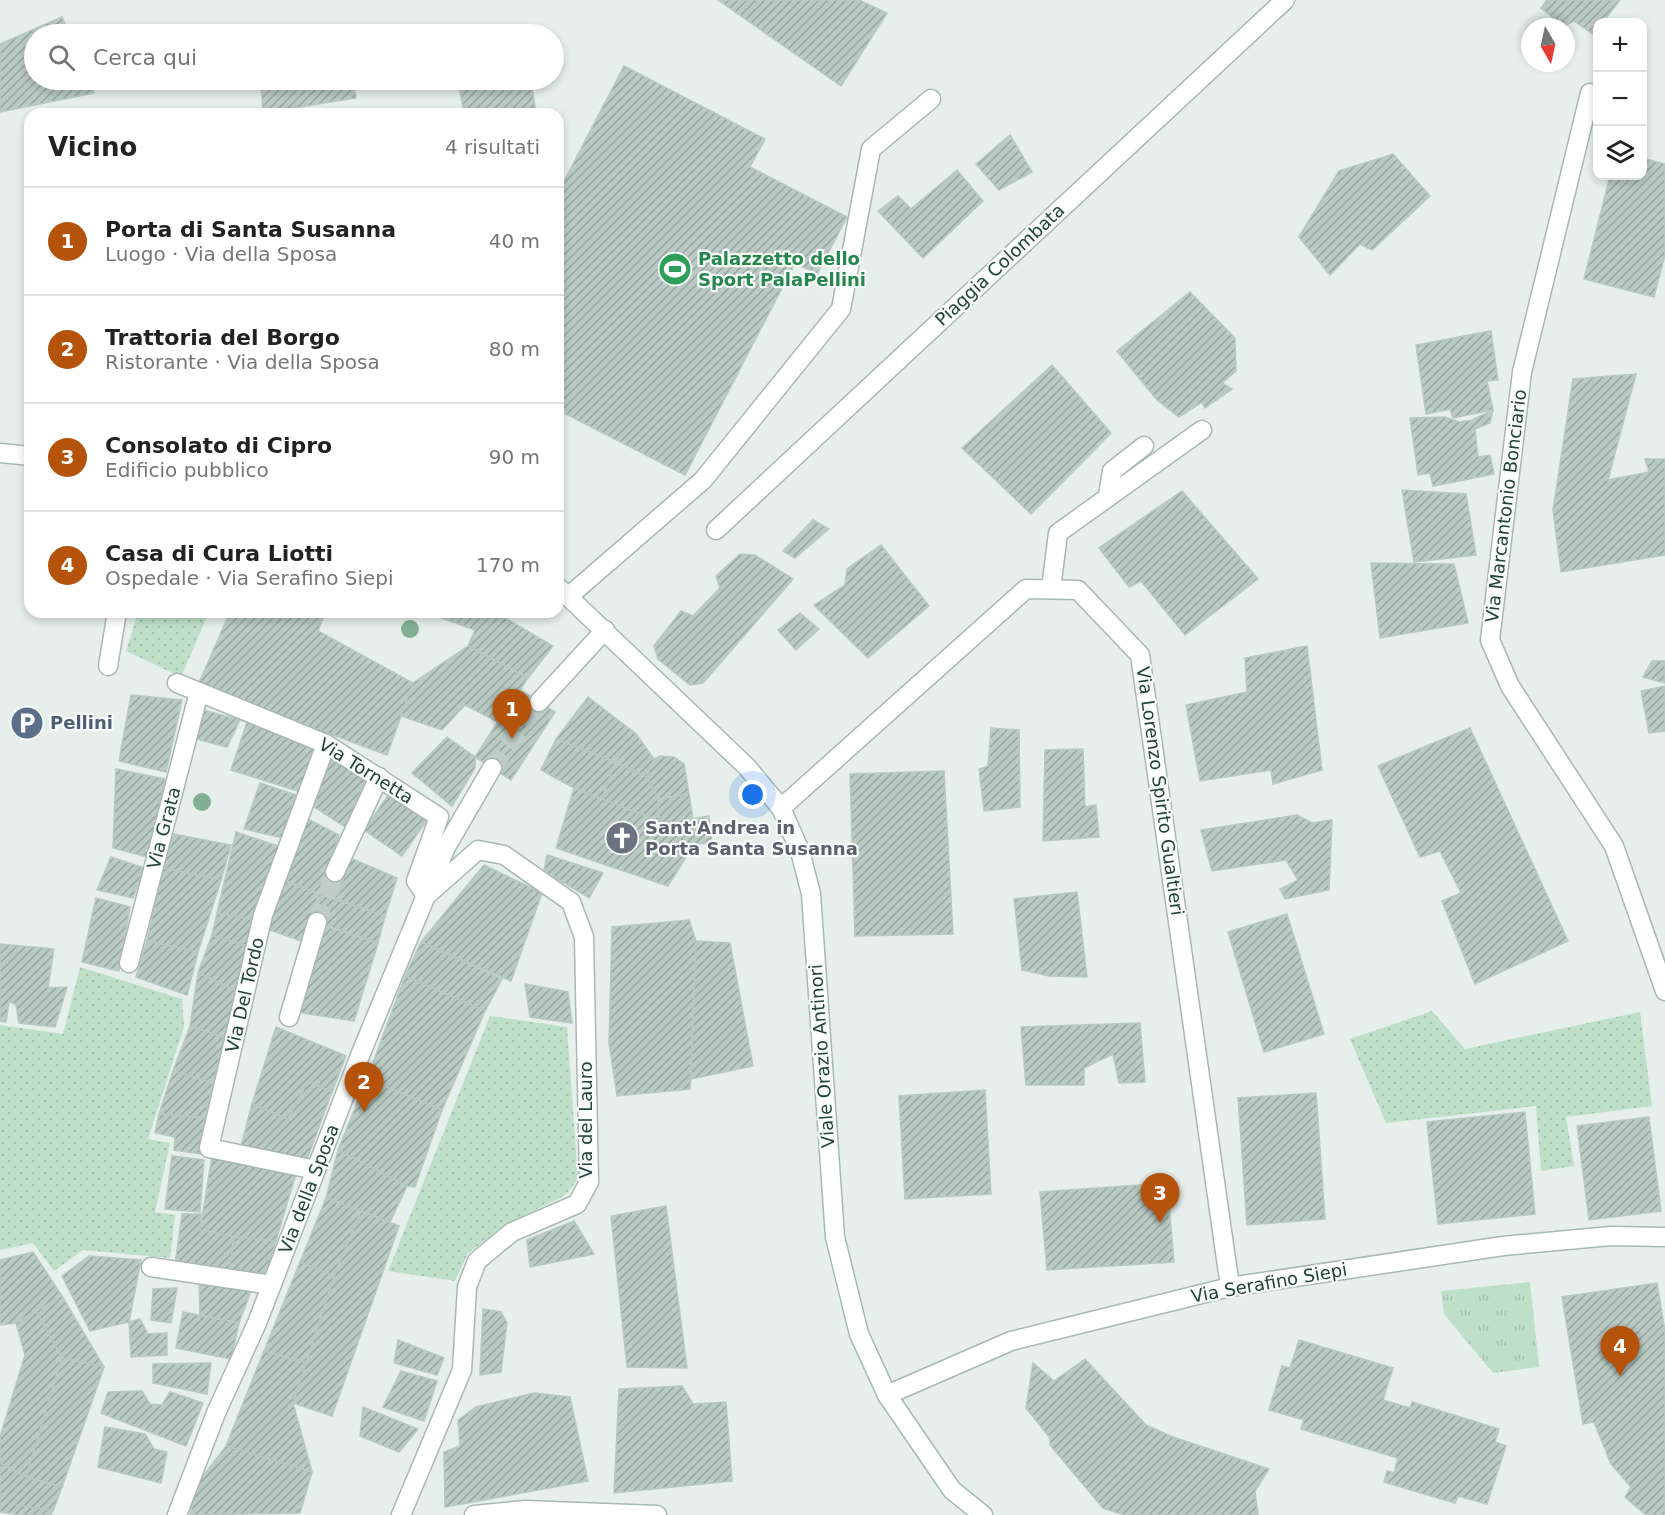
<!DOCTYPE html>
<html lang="it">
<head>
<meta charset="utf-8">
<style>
	:root { --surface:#fff; --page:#f2f2f2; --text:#222; --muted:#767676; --line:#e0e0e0; --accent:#b45309 }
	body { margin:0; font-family:"DejaVu Sans",sans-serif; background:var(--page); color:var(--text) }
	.controls { position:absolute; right:18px; top:18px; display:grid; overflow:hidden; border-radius:12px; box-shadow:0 3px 9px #0003 }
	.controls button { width:54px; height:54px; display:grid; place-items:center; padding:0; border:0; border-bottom:2px solid var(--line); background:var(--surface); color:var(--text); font:30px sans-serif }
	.compass { position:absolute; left:1521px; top:18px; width:54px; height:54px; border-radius:50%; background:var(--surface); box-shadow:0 3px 9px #0003; rotate:171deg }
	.you { position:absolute; left:753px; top:795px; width:21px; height:21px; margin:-15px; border:4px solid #fff; border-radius:50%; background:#1a73e8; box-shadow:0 0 0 9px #1a73e833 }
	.badge { display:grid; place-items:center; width:39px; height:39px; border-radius:50%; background:var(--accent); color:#fff; font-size:20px; font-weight:700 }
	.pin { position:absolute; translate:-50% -50px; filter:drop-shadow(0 2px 3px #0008) }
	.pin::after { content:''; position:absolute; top:32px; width:21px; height:18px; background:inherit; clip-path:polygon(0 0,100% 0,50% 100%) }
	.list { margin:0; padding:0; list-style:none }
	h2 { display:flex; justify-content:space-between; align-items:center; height:78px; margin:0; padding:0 24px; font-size:26px }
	h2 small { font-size:20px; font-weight:400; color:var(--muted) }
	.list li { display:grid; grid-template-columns:39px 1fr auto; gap:18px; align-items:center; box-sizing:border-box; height:108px; padding:0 24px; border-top:2px solid var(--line) }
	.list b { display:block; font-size:22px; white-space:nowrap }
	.list p { margin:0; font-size:20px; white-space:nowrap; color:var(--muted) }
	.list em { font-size:20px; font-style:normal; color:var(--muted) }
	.icon { flex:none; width:33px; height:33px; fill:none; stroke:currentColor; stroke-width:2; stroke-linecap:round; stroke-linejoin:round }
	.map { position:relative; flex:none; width:1665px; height:1515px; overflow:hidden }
	.search { position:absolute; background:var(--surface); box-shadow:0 3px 9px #0003; left:24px; top:24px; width:540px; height:66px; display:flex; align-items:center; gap:15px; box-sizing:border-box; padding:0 21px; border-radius:33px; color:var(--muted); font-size:22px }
	.panel { position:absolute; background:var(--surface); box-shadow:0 3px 9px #0003; left:24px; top:108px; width:540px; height:510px; border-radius:18px }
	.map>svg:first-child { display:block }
	.grass { fill:url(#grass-tufts) }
	.garden { fill:url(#garden-dots) }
	.building { fill:url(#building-hatch); stroke:#b8c9c2; stroke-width:1.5 }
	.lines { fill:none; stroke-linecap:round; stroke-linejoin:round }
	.street-tunnel { stroke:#bfccc8; stroke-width:18; stroke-dasharray:18 9; stroke-linecap:butt }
	.lane-casing { stroke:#a8b8b2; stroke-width:21 }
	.street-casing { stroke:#a8b8b2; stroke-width:21 }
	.secondary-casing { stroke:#a4bbb3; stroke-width:21 }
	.lane { stroke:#fff; stroke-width:18 }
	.street { stroke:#fff; stroke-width:18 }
	.secondary { stroke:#fff; stroke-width:18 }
	.tree { fill:#80af93 }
	.labels { text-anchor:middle; stroke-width:4.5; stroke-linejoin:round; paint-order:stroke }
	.leisure-label { font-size:18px; font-weight:bold; fill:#27864d; stroke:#f7fbf9; text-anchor:start }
	.street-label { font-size:18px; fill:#24423a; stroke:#f7fbf9 }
	.service-label { font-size:18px; font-weight:bold; fill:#4e5e75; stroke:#f7fbf9; text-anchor:start }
	.worship-label { font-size:18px; font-weight:bold; fill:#5b616d; stroke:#f7fbf9; text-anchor:start }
</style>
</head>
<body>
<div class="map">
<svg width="1665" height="1515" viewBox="0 0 1665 1515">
	<defs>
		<pattern id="grass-tufts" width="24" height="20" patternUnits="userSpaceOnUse" patternTransform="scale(1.5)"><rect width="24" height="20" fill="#bfe0c8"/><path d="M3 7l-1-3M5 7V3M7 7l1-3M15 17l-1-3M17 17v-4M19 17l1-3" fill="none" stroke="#a4c1ad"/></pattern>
		<pattern id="garden-dots" width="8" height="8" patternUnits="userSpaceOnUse" patternTransform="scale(1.5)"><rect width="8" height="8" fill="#bfe0c8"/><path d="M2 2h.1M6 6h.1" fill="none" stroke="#a4c1ad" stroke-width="1.8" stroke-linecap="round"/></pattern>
		<pattern id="building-hatch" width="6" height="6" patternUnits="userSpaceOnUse" patternTransform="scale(1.5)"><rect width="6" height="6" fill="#bbcac4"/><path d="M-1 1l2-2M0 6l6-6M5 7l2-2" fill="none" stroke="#98a6a0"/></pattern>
	</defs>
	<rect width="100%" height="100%" fill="#e6efeb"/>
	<polygon class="grass" points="1530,1282 1539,1367 1493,1373 1444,1314 1441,1291"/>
	<g class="garden">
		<polygon points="138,612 209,612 181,677 126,651"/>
		<polygon points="80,967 182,999 184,1027 148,1139 170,1143 155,1212 175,1215 170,1258 83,1250 54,1271 33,1243 0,1250 0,1025 63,1034"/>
		<polygon points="1432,1011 1465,1049 1640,1012 1652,1106 1566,1117 1574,1166 1541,1171 1536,1106 1386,1123 1350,1039"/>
		<polygon points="490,1016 567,1027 578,1180 564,1196 514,1220 468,1253 455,1281 388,1271"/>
	</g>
	<g class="building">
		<polygon points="718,0 859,0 887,13 841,86"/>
		<polygon points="1547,0 1620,0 1603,22 1598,22 1598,30 1594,35 1574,21 1564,26 1541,8"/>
		<polygon points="62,17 70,34 34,34 34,80 88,80 94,93 0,112 0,44"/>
		<polygon points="624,66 765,139 750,167 847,217 817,274 795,263 685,475 558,410 558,193"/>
		<polygon points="261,80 353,80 356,98 263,113"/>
		<polygon points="458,80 531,80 536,114 464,114"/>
		<polygon points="1010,135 1032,172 999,190 976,164"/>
		<polygon points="1393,154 1430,196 1372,250 1360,244 1330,275 1299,237 1339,171"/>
		<polygon points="1642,158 1665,164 1665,255 1654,297 1584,279 1610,176 1642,176"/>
		<polygon points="957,170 983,201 923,258 878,211 898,196 911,209"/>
		<polygon points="1190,292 1235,338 1236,371 1222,383 1232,389 1205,408 1202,402 1179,417 1157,400 1117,351"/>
		<polygon points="1491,331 1498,380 1487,381 1493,410 1453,418 1450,409 1426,414 1416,345"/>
		<polygon points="1052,365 1111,433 1031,514 962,448"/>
		<polygon points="1636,374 1608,480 1649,472 1645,459 1665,459 1665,555 1561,572 1553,510 1573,379"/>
		<polygon points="1493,410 1490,423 1475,429 1478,457 1490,455 1494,474 1433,486 1430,473 1418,475 1410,418 1445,417 1459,422 1472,420"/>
		<polygon points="1402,490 1466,494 1476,555 1414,562"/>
		<polygon points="1182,491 1258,579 1185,635 1141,581 1129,587 1099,548"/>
		<polygon points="813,520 829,529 795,558 783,551"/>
		<polygon points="881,545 929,606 868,658 814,605 845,585 847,569"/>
		<polygon points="740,554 755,555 793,579 703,683 690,685 658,659 654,646 681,611 693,616 720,588 716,576"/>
		<polygon points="1371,563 1454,564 1468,623 1380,638"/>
		<polygon points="230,612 325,612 318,631 413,683 387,755 198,685"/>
		<polygon points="425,612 483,612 475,630"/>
		<polygon points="483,612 495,612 553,646 528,678 468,646"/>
		<polygon points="800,613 819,629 796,650 778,630"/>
		<polygon points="468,646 528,678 498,722 465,705 442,730 401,716 413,683"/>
		<polygon points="1307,646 1322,770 1273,784 1271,770 1200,781 1186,705 1247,692 1245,658"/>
		<polygon points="1652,661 1665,661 1665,683 1643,677"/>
		<polygon points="1665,686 1665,731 1649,733 1641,691"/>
		<polygon points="519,689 555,712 511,780 475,757"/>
		<polygon points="131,695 182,700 166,772 119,761"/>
		<polygon points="588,697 636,734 615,762 556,739"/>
		<polygon points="200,709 240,720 227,747 196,739"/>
		<polygon points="247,722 322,750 304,793 231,770"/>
		<polygon points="991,728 1019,730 1020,807 984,811 979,769 988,766"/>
		<polygon points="1470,728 1568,941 1475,984 1442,901 1461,893 1440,851 1420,857 1378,766"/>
		<polygon points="636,734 654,759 647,777 615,762"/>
		<polygon points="447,737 475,757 475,768 452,806 412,773"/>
		<polygon points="556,739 615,762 602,799 574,788 541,770"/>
		<polygon points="1083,749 1085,807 1096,805 1099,837 1043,841 1045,750"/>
		<polygon points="326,754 367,777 345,827 311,805"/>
		<polygon points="660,756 674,757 684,764 689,794 658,799 647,777 654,759"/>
		<polygon points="615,762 647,777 658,799 659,821 602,799"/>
		<polygon points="116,769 165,779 148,857 113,848"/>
		<polygon points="944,771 953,934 855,936 850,774"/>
		<polygon points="260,783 296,795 283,838 244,829"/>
		<polygon points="574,788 682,830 688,854 668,886 556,848"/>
		<polygon points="389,794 427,820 402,856 364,830"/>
		<polygon points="689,794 693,819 684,820 682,830 659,821 658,799"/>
		<polygon points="1297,815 1312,823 1332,820 1329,890 1285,899 1280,889 1298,880 1286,860 1212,871 1201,830"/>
		<polygon points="302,816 339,835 319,894 280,879"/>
		<polygon points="709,816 712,842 686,846 682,830 684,820"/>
		<polygon points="236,832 281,847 255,920 217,913"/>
		<polygon points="174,834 231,845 221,880 163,868"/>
		<polygon points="547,855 603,873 589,898 544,871"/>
		<polygon points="111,857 144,868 133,898 97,890"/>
		<polygon points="348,857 397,878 385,916 337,899"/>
		<polygon points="484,865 542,893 511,981 421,942"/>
		<polygon points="163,868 221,880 198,952 147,941"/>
		<polygon points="327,869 344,876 337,899 319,894"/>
		<polygon points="280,879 319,894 304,942 264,928"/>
		<polygon points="1077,892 1087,977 1049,976 1022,970 1014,899"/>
		<polygon points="319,894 385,916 378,943 311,920"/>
		<polygon points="96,898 130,907 119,971 82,962"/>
		<polygon points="217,913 255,920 249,947 212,935"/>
		<polygon points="1287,914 1324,1034 1264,1052 1228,932"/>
		<polygon points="689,920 696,941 690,1089 617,1096 609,1043 612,927"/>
		<polygon points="322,925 378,943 354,1021 296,1012"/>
		<polygon points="212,935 249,947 237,991 198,973"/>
		<polygon points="147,941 198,952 187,995 136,977"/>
		<polygon points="696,941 730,943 753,1066 691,1079"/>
		<polygon points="421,942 502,979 485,1011 405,976"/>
		<polygon points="0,944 54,949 48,988 67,987 55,1027 19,1023 16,1005 9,1001 6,1022 0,1021"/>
		<polygon points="198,973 237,991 226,1038 190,1026"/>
		<polygon points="405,976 485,1011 442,1110 367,1079"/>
		<polygon points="525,984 568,992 572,1023 530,1017"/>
		<polygon points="1140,1023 1145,1082 1119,1083 1113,1054 1084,1068 1084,1085 1026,1085 1021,1027"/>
		<polygon points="190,1026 226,1038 213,1083 173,1071"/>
		<polygon points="276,1027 346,1056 332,1092 308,1081 288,1119 252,1104"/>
		<polygon points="173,1071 213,1083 205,1118 159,1114"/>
		<polygon points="367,1079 442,1110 415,1187 407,1186 338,1150"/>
		<polygon points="308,1081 332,1092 306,1162 241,1146 252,1104 288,1119"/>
		<polygon points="985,1090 991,1194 905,1199 899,1096"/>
		<polygon points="1316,1093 1325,1219 1247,1225 1238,1098"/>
		<polygon points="1525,1112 1535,1214 1438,1224 1427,1122"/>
		<polygon points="159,1114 205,1118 201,1154 174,1150 175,1137 155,1133"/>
		<polygon points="1649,1117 1661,1211 1589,1220 1577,1126"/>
		<polygon points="338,1150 407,1186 390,1222 326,1198"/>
		<polygon points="172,1156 204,1160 200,1212 165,1209"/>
		<polygon points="212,1156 297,1170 276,1241 234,1237 200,1230"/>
		<polygon points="1167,1183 1174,1262 1047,1270 1040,1192"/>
		<polygon points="326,1198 361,1211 334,1276 300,1262"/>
		<polygon points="666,1206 687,1368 627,1367 611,1216"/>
		<polygon points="361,1211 399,1226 332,1416 293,1403 334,1276"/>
		<polygon points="182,1214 202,1214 200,1230 234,1237 229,1274 175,1265"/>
		<polygon points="574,1221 594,1254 530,1267 527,1240"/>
		<polygon points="234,1237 276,1241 265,1277 229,1274"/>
		<polygon points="33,1252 62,1296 16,1323 0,1325 0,1260"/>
		<polygon points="89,1256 141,1260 129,1322 90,1331 62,1276"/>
		<polygon points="300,1262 334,1276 306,1363 264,1351"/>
		<polygon points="199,1281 252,1288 239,1323 200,1315"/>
		<polygon points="1657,1283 1665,1331 1665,1515 1646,1515 1625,1497 1631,1487 1611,1464 1594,1422 1583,1424 1562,1297"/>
		<polygon points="177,1288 171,1323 151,1320 153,1289"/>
		<polygon points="62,1296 104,1367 62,1358 36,1311"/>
		<polygon points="483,1309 501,1312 507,1323 501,1372 480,1375"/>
		<polygon points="36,1311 62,1358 26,1477 0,1463 0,1437 25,1355 16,1323"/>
		<polygon points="183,1312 239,1323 231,1359 176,1348"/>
		<polygon points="140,1319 148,1334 167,1333 167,1355 131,1357 129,1322"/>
		<polygon points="398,1340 444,1358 437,1375 394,1363"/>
		<polygon points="1299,1340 1393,1368 1383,1400 1410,1408 1412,1402 1499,1429 1495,1442 1506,1446 1487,1504 1458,1496 1455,1503 1384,1482 1387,1471 1394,1473 1398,1458 1301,1429 1304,1420 1269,1410 1282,1366 1290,1368"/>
		<polygon points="264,1351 306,1363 293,1403 312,1472 226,1446"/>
		<polygon points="62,1358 104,1367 62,1487 26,1477"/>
		<polygon points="1085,1359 1146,1425 1173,1437 1269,1469 1255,1491 1258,1515 1124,1515 1103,1508 1050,1445 1050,1438 1026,1408 1033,1363 1054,1381"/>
		<polygon points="211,1363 207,1394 153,1383 153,1364"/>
		<polygon points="401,1371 437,1381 424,1421 383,1407"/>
		<polygon points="682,1386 693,1404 726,1402 732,1481 614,1493 619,1389"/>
		<polygon points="142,1391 150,1404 162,1405 170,1392 203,1403 186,1446 101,1413 108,1392"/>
		<polygon points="534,1393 570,1397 588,1481 445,1507 444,1452 460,1446 458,1420 476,1407"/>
		<polygon points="363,1407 418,1429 399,1452 360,1436"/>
		<polygon points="105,1427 145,1434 154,1449 167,1452 161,1483 98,1467"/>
		<polygon points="226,1446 312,1472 300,1513 190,1515 197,1484"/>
		<polygon points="0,1463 26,1477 62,1487 53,1511 17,1505 15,1514 0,1512"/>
		<polygon points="17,1505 53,1511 51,1515 14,1515"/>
	</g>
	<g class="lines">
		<g class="street-tunnel">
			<polyline points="492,768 539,702"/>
			<polyline points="317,922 335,872"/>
		</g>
		<g class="lane-casing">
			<g id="lane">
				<polyline points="1108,496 1112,471 1144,446"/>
				<polyline points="1051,589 1058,533 1202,430"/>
				<polyline points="569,596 703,480 841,309 871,149 931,99"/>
			</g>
		</g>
		<g class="street-casing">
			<g id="street">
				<polyline points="1590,93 1522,372 1490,640 1510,686 1614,846 1665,991"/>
				<polyline points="716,530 1285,0"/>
				<polyline points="108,666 117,612"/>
				<polyline points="177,683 326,744 439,817 416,881 426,896 478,850 504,855 571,902 584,937 589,1182 577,1204 512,1232 477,1261 467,1287 462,1370 401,1515"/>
				<polyline points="539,702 605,630"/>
				<polyline points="781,808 1026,589 1078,590 1140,655 1230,1287"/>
				<polyline points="335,872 379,777"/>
				<polyline points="129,963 199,692"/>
				<polyline points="289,1017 317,922"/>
				<polyline points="316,1170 209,1148 263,915 326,744"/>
				<polyline points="151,1267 272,1285"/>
				<polyline points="887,1395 1011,1341 1230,1287 1503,1246 1611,1236 1665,1237"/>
				<polyline points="177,1515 216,1413 257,1323 361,1053 446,847 492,768"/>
				<polyline points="474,1515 525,1510 657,1515"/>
			</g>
		</g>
		<g class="secondary-casing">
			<g id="secondary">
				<polyline points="0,453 30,456"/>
				<polyline points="558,587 747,767 781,808 800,851 811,894 835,1237 859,1334 887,1395 952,1490 983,1515"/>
			</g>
		</g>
		<use href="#lane" class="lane"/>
		<use href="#street" class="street"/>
		<use href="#secondary" class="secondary"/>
	</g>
	<g class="tree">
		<circle cx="410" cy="629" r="9"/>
		<circle cx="202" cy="802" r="9"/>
	</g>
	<defs>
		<g id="stadium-disc" transform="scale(1.725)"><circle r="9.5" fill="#2e9e5b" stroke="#f7fbf9"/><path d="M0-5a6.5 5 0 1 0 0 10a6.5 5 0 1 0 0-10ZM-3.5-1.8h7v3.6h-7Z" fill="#fff"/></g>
		<g id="parking-disc" transform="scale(1.725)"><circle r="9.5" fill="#5c6f8a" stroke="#f7fbf9"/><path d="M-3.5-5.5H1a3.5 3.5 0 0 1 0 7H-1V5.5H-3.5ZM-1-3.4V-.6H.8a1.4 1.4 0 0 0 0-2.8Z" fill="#fff"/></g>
		<g id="church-disc" transform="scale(1.725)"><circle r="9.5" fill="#6b7280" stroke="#f7fbf9"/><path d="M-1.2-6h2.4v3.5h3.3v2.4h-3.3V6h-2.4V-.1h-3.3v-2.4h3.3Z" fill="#fff"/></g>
	</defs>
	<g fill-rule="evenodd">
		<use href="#stadium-disc" x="675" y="269"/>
		<use href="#parking-disc" x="27" y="723"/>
		<use href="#church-disc" x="622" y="838"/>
	</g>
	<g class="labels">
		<g class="leisure-label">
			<text x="698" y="265">Palazzetto dello<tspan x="698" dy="21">Sport PalaPellini</tspan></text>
		</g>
		<g class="street-label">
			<text transform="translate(1000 265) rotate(-43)" y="6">Piaggia Colombata</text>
			<text transform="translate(1506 506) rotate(-83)" y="6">Via Marcantonio Bonciario</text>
			<text transform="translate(366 771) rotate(32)" y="6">Via Tornetta</text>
			<text transform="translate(1160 791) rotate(82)" y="6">Via Lorenzo Spirito Gualtieri</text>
			<text transform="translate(164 828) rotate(-75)" y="6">Via Grata</text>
			<text transform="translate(245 995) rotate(-77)" y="6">Via Del Tordo</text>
			<text transform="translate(822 1056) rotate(-94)" y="6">Viale Orazio Antinori</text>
			<text transform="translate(586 1120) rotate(-90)" y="6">Via del Lauro</text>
			<text transform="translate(309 1189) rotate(-69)" y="6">Via della Sposa</text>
			<text transform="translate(1269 1283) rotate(-10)" y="6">Via Serafino Siepi</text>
		</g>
		<g class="service-label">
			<text x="50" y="729">Pellini</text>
		</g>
		<g class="worship-label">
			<text x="645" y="834">Sant'Andrea in<tspan x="645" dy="21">Porta Santa Susanna</tspan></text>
		</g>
	</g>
</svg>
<div class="controls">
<button>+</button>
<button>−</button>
<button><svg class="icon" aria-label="layers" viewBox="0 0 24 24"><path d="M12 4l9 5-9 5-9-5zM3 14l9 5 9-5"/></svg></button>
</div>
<svg class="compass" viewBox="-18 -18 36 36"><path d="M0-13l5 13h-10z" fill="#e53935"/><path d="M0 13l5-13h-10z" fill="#767676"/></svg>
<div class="you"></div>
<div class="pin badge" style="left:512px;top:739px">1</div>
<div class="pin badge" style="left:364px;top:1112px">2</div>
<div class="pin badge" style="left:1160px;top:1223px">3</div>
<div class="pin badge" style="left:1620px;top:1376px">4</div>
<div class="search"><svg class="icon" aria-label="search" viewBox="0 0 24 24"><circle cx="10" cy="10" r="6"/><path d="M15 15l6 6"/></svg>Cerca qui</div>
<section class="panel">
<h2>Vicino<small>4 risultati</small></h2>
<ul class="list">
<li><span class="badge">1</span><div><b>Porta di Santa Susanna</b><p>Luogo · Via della Sposa</p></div><em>40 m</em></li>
<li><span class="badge">2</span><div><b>Trattoria del Borgo</b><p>Ristorante · Via della Sposa</p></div><em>80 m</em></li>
<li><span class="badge">3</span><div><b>Consolato di Cipro</b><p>Edificio pubblico</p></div><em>90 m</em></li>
<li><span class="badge">4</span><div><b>Casa di Cura Liotti</b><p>Ospedale · Via Serafino Siepi</p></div><em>170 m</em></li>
</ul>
</section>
</div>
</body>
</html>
